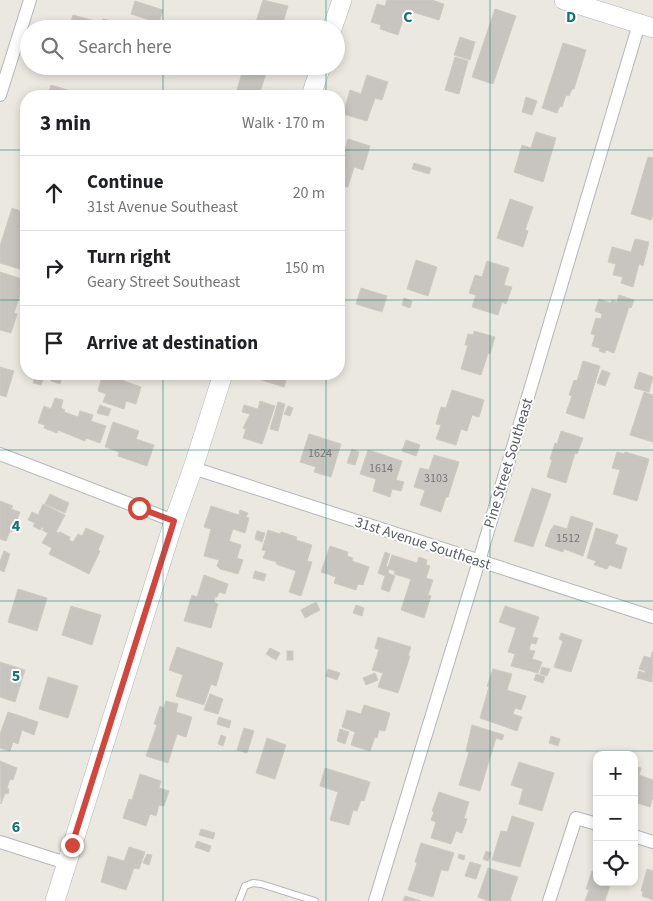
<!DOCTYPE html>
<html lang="en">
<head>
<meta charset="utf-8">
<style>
	:root { --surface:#fff; --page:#f2f2f2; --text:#202124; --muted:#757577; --line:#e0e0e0 }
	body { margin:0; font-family:"Source Sans 3",sans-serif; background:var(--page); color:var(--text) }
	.controls { position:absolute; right:15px; bottom:15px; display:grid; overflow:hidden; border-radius:10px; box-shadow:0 2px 8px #0003 }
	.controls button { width:45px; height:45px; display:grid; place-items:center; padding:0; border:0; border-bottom:1px solid var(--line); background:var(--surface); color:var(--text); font:25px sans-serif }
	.stop { position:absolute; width:15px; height:15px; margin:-11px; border:4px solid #d6453b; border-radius:50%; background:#fff }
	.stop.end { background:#d6453b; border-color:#fff; box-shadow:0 1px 5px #0008 }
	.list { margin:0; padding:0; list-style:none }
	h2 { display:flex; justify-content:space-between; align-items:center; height:65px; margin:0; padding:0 20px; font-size:21px }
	h2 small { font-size:16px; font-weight:400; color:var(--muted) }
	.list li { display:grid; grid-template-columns:32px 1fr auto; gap:15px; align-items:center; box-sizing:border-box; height:75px; padding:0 20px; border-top:1px solid var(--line) }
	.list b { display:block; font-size:19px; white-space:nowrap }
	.list p { margin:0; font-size:16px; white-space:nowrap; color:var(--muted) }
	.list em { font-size:16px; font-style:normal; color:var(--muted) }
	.icon { flex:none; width:28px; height:28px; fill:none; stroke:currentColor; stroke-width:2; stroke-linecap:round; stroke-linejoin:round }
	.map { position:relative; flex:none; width:653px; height:901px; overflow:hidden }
	.search { position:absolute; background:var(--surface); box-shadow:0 2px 8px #0003; left:20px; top:20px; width:325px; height:55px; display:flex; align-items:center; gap:12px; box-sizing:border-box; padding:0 18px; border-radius:28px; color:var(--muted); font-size:19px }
	.panel { position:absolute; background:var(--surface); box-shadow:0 2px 8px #0003; left:20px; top:90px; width:325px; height:290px; border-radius:20px }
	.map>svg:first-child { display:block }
	.building { fill:#c8c5c0; stroke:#cfcac0 }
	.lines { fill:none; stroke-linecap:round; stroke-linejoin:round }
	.lane-casing { stroke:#b3b6ba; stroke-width:8 }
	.street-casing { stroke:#b3b6ba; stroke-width:14 }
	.secondary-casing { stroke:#b2b5ba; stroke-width:20 }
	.lane { stroke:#fff; stroke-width:6 }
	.street { stroke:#fff; stroke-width:12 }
	.secondary { stroke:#fff; stroke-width:19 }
	.route { stroke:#d6453b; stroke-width:6 }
	.grid { fill:none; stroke:#0f766e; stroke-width:1; stroke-opacity:0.55 }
	.labels { text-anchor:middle; stroke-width:4; stroke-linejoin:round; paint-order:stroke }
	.number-label { font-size:12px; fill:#757678 }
	.street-label { font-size:15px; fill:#595c60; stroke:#fff }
	.grid-label { font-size:16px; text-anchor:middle; font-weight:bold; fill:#0f766e; stroke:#fff; stroke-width:4; stroke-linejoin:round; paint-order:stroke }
</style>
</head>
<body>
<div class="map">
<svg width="653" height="901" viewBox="0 0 653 901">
	<rect width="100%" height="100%" fill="#ebe8e1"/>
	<g class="building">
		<polygon points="263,0 288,6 281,29 246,29 249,20 256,22"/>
		<polygon points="387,0 432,0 444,4 439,20 406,10 398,35 380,29 381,25 371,22 377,4 385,6"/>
		<polygon points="135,1 163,10 159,23 131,14"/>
		<polygon points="495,9 516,16 493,84 472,77"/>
		<polygon points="73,15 95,21 93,29 69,29"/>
		<polygon points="103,19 111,21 109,26 101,24"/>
		<polygon points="113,22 126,26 125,29 111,29"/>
		<polygon points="460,37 475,42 470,60 454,55"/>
		<polygon points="563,43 586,50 574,89 572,89 569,96 566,95 562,107 560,106 557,113 542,108"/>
		<polygon points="455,57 468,61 459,94 445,90"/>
		<polygon points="249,66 268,66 259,96 241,96 236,93 242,73 246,74"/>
		<polygon points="367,75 388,82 382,100 375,98 367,121 343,114 350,90 361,94"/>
		<polygon points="51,85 74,92 72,96 48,96"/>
		<polygon points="526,97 537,101 532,115 522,112"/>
		<polygon points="536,132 556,138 543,182 514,172 522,145 531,148"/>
		<polygon points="348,139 370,146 363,170 354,167 348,187 339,185 339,160 342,161"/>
		<polygon points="648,157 653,158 653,215 651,220 631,214"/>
		<polygon points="414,163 431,168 429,174 412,169"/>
		<polygon points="26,178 26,192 22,190"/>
		<polygon points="510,199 533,207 525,230 528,231 523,247 497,238"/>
		<polygon points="12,208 26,213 26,271 0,263 0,246"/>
		<polygon points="635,239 649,242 643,266 639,264 633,287 621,283 623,277 613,275 616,264 608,262 612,247 631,252"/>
		<polygon points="416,260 437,267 428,296 407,289"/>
		<polygon points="487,261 509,268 504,285 512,287 506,304 502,302 498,315 472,307 476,295 469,293 475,275 482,277"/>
		<polygon points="0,272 22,279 19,290 21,291 14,313 17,314 11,333 0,330"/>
		<polygon points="361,288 387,296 382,312 356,304"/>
		<polygon points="339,289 343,291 339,304"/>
		<polygon points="619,295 634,300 631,308 629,307 614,353 606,350 605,353 599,351 600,348 592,346 595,335 591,334 596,318 601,319 602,314 595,311 599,299 611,303 612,300 617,302"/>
		<polygon points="404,298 412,301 410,308 402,305"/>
		<polygon points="474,331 495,337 490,354 488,353 481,375 461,369 468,345 465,345 468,334 473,335"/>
		<polygon points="583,361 600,366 584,419 566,413 572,396 569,395 574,380 577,381"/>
		<polygon points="0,367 14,371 6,397 0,395"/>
		<polygon points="602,370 610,373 605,386 597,383"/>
		<polygon points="639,372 653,377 649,392 634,388"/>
		<polygon points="36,374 45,374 41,385 33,383"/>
		<polygon points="54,374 63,374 60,384 51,381"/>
		<polygon points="96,374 126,374 124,381 141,387 136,404 126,401 124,409 103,402 106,394 98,391 101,380 95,378"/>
		<polygon points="263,374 288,374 284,387 261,380"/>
		<polygon points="452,390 484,400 479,417 472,415 467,431 461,429 456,445 436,439 441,425 436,424 441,407 446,408"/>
		<polygon points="644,392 653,395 653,442 630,435"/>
		<polygon points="55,398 63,400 61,408 65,410 64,412 78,417 80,411 93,415 91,421 106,426 100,443 86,438 85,441 58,430 57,433 44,428 45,425 38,423 44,406 51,409"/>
		<polygon points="260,401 275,406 262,444 243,438 246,429 243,428 250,414 242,412 244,405 258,409"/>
		<polygon points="278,402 285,404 278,431 270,429"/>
		<polygon points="100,405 111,409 108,416 97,413"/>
		<polygon points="288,406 293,408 290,416 284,414"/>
		<polygon points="113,422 139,431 136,439 154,445 147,466 118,456 119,452 105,447"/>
		<polygon points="561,431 583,438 577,454 575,453 566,483 547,477 552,460 550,459 555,443 557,444"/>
		<polygon points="309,434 341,444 331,477 314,472 316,467 300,462"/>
		<polygon points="406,440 420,445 416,456 402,451"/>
		<polygon points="352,449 359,452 355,465 347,463"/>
		<polygon points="368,450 402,461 396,480 404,482 401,491 392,489 390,497 373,491 376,479 360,474"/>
		<polygon points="617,452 624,454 625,452 649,459 637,501 613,494 620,470 612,468"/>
		<polygon points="434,455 459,462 448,497 446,497 441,512 420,505 425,490 414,487 420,468 429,470"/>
		<polygon points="532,488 551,494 533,547 514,541"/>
		<polygon points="50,494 69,503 65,513 45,504"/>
		<polygon points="0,501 13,506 11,509 20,512 12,532 10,531 6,541 0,539"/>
		<polygon points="43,504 65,515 56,532 59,533 60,532 70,537 69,540 73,542 78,534 82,536 86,528 104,536 98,550 100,551 89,574 49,554 52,548 42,543 48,533 42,530 44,528 42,527 40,530 33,526 35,523 28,520 32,512 38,515"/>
		<polygon points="211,506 239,515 240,510 248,513 246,517 249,518 245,533 233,529 229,541 241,545 237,558 243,560 238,574 220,569 217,566 219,560 204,556 211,529 204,527"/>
		<polygon points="571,516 593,523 583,556 564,549 563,552 545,546 551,529 552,529 554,525 567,529"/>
		<polygon points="596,528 618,535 615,544 627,548 621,569 609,565 607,569 594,565 596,561 587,558"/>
		<polygon points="268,530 280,534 281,532 297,537 296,540 312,545 307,561 312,562 301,596 289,592 296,571 276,564 277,562 263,558 266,551 262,550"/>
		<polygon points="257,531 265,533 262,542 255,539"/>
		<polygon points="330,546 348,552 347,556 353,558 352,561 369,567 363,585 358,584 356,590 334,583 336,577 321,572"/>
		<polygon points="4,551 10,554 4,572 0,570 0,561"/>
		<polygon points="385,552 390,554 386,566 388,567 392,555 417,563 419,557 427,560 426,565 430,566 426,578 433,580 428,595 431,596 424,618 401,610 411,579 394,574 395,571 389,569 388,573 395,576 389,592 381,589 385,576 378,573"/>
		<polygon points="255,571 266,574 264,581 253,578"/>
		<polygon points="204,575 228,584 225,594 219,592 217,597 215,597 214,602 218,604 211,628 184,621 192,595 197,597"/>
		<polygon points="18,589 47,598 37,631 8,622"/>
		<polygon points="316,602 320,610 305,618 301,610"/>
		<polygon points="356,605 364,608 362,616 353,613"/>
		<polygon points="71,606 101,615 92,645 62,635"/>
		<polygon points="505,606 539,617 532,637 538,638 536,644 531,643 529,650 535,651 532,659 542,662 538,673 511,666 515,654 508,652 516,628 499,622"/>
		<polygon points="561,633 582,640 571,672 554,667 563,641 559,639"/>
		<polygon points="378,637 411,647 408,656 410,656 398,693 378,687 383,673 372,670 379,650 375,648"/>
		<polygon points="177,647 223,663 216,686 211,684 204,705 176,696 183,675 169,670"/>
		<polygon points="270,648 280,653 276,660 266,654"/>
		<rect x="287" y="651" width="6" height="9"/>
		<polygon points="652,652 653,652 652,682 637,678 639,671 645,673 645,671 639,669 644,656 651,658"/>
		<polygon points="0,662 25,670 15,702 0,697"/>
		<polygon points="542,667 550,669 547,676 540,674"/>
		<polygon points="328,669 340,673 337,680 326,676"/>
		<polygon points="493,669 512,674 507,690 526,696 521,710 515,708 513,714 522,717 517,731 480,718 489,687 487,686"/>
		<polygon points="375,673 378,680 366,685 363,678"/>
		<polygon points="536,674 545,677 543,683 534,680"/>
		<polygon points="48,677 78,686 68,718 39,709"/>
		<polygon points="210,694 223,699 218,714 204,710"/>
		<polygon points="166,701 178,704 176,712 192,717 186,737 177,734 168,763 146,756 157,725 154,724 160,706 164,708"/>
		<polygon points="364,705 390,713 385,731 379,730 377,738 375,737 370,751 351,745 355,732 342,727 347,710 361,714"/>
		<polygon points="8,712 38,722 34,735 22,730 18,744 13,742 10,751 0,748 0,734"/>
		<polygon points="219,717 231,721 229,728 217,724"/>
		<polygon points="472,725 504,735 502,740 496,738 480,791 459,785 469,752 466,751"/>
		<polygon points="244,728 254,731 247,753 237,750"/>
		<polygon points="340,729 349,732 345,744 337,741"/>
		<polygon points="221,735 226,737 223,746 218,744"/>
		<polygon points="551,736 560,739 558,746 549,743"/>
		<polygon points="267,738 286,745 275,779 256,773"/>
		<polygon points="0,761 17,768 13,780 10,779 7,788 9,789 8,794 5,793 1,804"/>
		<polygon points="519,762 554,773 542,811 519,804 523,789 511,785"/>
		<polygon points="634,766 641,768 639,775 653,780 653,796 650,807 634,802"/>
		<polygon points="325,768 370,782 364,801 361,800 357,811 353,810 349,825 330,820 338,792 320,786"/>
		<polygon points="140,774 161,781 159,788 169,791 164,806 159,805 156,816 150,814 146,826 123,818 129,799 132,800"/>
		<polygon points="439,792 469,802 464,818 467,819 462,833 456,831 451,844 431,838 436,822 431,820 434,812 432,811"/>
		<polygon points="512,816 534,823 520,867 492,860 501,831 507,832"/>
		<polygon points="201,829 215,833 213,839 199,835"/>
		<polygon points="197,841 211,846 209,852 195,847"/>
		<polygon points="421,843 454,853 448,871 441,870 433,897 408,890 417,863 415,862"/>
		<polygon points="129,847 145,852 139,869 134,868 126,890 101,882 108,856 124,861"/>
		<polygon points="486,851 491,853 488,861 483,859"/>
		<polygon points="147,854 152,855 149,865 143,863"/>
		<polygon points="459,854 465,856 464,860 458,858"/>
		<polygon points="470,862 481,865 476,879 465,876"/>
		<polygon points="597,864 597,882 611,882 605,901 585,901 589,890 586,889 592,871 594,872"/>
		<polygon points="488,868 518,877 510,900 512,901 488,901 478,897"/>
		<polygon points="647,869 653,871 653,900 642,896 643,892 641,891"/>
		<polygon points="405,896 421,901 403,901"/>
	</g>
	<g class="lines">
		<g class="lane-casing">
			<polyline id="lane" points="239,901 245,886 253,883 261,884 315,901"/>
		</g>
		<g class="street-casing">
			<g id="street">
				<polyline points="0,95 30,0"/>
				<polyline points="0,454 174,521"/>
				<polyline points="193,468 653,617"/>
				<polyline points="634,836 653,842"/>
				<polyline points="0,842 66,863"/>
				<polyline points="375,901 479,561 639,24"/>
				<polyline points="549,901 576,818 597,824"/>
			</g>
		</g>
		<g class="secondary-casing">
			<g id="secondary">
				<polyline points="564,0 653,28"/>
				<polyline points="332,29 342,0"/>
				<polyline points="311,96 321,66"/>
				<polyline points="55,901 174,521 193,468 223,374"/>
			</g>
		</g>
		<use href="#lane" class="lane"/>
		<use href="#street" class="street"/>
		<use href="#secondary" class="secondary"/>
	</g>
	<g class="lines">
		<polyline class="route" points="72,845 174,521 139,508"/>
	</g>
	<path class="grid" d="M163,0V29M326,0V29M490,0V901M163,66V96M326,66V96M0,150H26M339,150H653M0,300H26M339,300H653M163,374V901M326,374V901M0,450H653M0,601H653M0,751H653"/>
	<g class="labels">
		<g class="number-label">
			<text x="320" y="457">1624</text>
			<text x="381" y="472">1614</text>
			<text x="436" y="482">3103</text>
			<text x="568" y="542">1512</text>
		</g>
		<g class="street-label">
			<text transform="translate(508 463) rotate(-73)" y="5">Pine Street Southeast</text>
			<text transform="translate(423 543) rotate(18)" y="5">31st Avenue Southeast</text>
		</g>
	</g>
	<g class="grid-label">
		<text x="408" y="22">C</text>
		<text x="571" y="22">D</text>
		<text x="16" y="531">4</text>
		<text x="16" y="681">5</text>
		<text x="16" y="832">6</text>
	</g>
</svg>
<div class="controls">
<button>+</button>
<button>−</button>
<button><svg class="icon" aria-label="locate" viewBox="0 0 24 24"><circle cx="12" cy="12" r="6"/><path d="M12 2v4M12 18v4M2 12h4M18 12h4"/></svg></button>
</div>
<div class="stop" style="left:139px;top:508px"></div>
<div class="stop end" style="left:72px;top:845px"></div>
<div class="search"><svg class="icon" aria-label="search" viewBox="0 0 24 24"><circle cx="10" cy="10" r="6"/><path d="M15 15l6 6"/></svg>Search here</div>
<section class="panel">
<h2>3 min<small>Walk · 170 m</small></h2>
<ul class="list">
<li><svg class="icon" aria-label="ahead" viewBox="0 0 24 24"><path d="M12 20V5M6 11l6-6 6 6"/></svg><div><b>Continue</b><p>31st Avenue Southeast</p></div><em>20 m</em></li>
<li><svg class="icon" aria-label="right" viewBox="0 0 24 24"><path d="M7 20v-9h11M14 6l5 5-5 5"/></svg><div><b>Turn right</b><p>Geary Street Southeast</p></div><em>150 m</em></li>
<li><svg class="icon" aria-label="arrive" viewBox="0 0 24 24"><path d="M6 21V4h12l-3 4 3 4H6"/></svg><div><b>Arrive at destination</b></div></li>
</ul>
</section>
</div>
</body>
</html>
